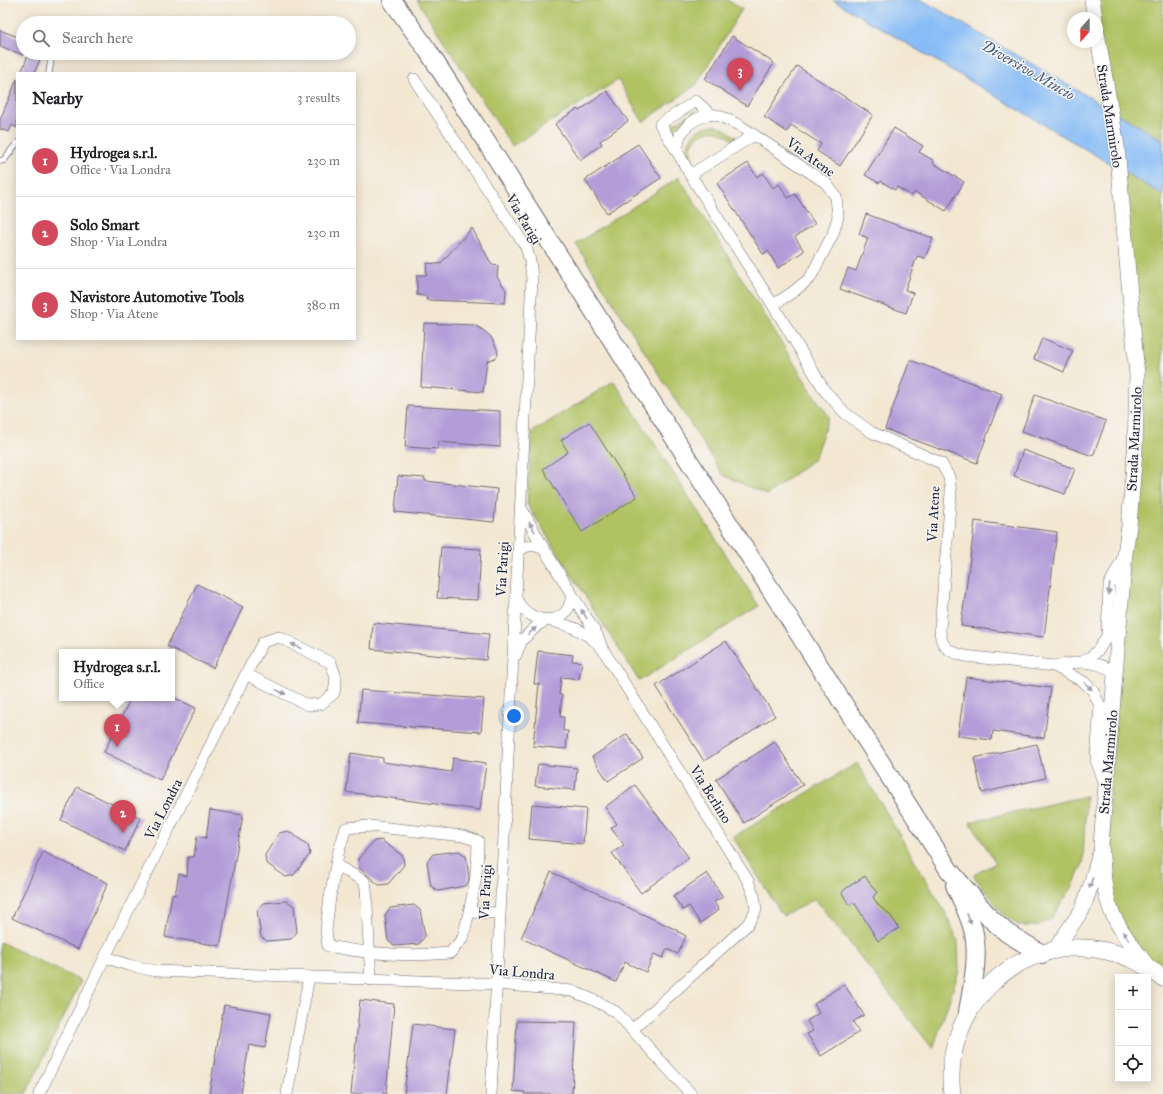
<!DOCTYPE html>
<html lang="en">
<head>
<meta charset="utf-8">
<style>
	:root { --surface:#fff; --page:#f6f6f6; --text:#202124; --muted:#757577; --line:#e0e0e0; --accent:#d1495b }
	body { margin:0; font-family:"IM FELL Great Primer",serif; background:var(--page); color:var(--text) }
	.controls { position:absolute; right:12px; bottom:12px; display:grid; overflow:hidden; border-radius:0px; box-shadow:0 2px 10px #0003 }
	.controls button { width:36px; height:36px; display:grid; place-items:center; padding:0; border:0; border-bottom:1px solid var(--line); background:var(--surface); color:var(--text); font:20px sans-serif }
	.compass { position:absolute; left:1067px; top:12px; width:36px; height:36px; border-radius:50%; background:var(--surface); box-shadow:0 2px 10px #0003; rotate:201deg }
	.you { position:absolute; left:514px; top:716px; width:14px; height:14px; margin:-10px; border:3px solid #fff; border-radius:50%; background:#1a73e8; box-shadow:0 0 0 6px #1a73e833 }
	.badge { display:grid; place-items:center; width:26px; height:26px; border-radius:50%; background:var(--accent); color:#fff; font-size:13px; font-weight:700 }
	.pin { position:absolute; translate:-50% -33px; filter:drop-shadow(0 1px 2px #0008) }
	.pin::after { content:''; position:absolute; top:21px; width:14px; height:12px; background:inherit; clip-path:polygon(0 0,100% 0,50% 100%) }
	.popup { position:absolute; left:59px; top:649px; width:116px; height:52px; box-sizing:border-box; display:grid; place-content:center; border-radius:0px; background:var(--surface); filter:drop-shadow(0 1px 3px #0005); font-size:13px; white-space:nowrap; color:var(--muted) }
	.popup b { font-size:15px; color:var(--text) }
	.popup::after { content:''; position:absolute; left:50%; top:100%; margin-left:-8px; border:8px solid transparent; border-top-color:var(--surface) }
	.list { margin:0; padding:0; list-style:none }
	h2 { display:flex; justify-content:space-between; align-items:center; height:52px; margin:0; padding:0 16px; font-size:17px }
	h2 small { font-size:13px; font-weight:400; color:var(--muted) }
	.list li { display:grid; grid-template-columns:26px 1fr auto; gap:12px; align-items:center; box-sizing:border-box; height:72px; padding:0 16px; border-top:1px solid var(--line) }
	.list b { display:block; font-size:15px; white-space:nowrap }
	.list p { margin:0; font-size:13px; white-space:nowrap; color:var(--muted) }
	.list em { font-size:13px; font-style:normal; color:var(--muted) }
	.icon { flex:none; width:22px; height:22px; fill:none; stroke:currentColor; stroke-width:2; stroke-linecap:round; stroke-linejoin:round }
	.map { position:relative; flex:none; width:1163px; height:1094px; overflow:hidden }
	.search { position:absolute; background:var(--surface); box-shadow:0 2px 10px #0003; left:16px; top:16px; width:340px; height:44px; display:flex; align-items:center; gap:10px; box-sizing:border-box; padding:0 14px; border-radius:22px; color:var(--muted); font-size:15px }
	.panel { position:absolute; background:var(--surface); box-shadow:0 2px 10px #0003; left:16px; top:72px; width:340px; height:268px; border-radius:0px }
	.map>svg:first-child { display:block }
	.green { fill:#b1c264; stroke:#6a7250 }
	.water { fill:#87bcf6; stroke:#546f98 }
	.building { fill:#b39cd8 }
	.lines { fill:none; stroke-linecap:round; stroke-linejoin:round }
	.service-casing { stroke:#6b6770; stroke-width:7 }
	.minor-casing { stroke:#6b6770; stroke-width:12 }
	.secondary-casing { stroke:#6b6770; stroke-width:16 }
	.primary-casing { stroke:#6b6770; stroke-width:18 }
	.trunk-casing { stroke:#6b6770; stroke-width:20 }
	.service { stroke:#fff; stroke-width:5.5 }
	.minor { stroke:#fff; stroke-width:11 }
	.secondary { stroke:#fff; stroke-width:15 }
	.primary { stroke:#fff; stroke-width:17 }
	.trunk { stroke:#fff; stroke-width:18 }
	.oneway { fill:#9c9ca7 }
	.labels { text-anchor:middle; stroke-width:3; stroke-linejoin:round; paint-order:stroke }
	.street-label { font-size:14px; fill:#22223b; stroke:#f6f6f2 }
	.water-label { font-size:15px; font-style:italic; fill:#45587c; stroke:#f6f6f2 }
</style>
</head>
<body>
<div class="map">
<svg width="1163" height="1094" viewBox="0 0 1163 1094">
	<rect width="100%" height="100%" fill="#f6f6f2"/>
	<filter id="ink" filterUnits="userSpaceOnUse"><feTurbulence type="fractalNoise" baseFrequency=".025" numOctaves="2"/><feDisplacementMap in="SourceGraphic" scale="8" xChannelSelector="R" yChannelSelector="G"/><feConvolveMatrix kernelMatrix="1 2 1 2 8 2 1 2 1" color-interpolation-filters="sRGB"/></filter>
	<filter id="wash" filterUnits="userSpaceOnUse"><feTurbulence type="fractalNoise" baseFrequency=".012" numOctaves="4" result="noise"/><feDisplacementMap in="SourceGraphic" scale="16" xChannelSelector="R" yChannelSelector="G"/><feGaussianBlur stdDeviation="0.9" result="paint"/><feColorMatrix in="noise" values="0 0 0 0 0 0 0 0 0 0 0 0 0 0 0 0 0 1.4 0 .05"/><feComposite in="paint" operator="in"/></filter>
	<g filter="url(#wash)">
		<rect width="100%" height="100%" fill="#f3e7d2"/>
		<g class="green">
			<polygon points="417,0 727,0 742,9 696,85 643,122 618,80 512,146"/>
			<polygon points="1086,0 1163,0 1163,978 1123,933 1104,880 1137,385 1097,42 1097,18"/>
			<polygon points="696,110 698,114 671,131 668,130 669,127"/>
			<path d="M717,126L725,129L736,137L734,141C729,137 723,133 717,131C708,129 694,136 692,145C689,152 695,160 692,166H690C682,144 693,124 717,126Z"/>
			<polygon points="679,177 815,397 829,416 814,459 767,495 723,475 576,244"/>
			<polygon points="614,381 759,606 639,681 527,504 532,432"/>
			<polygon points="857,763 945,912 958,941 959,971 933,1049 815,899 783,916 733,837"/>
			<polygon points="1086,796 1083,863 1072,888 1050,920 1036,926 1019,926 1004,915 973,875 996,863 970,822"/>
			<polygon points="0,942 81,981 26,1094 0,1094"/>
		</g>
		<polygon class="water" points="833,0 922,0 1163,140 1163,195"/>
		<g id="blocks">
			<g class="building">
				<polygon points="0,30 23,39 23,55 0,46"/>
				<polygon points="732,36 774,63 747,106 705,79"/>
				<polygon points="29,53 36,53 42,55 34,73 21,73"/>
				<polygon points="797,66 873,115 840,166 817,151 821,144 791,125 787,132 764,117"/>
				<polygon points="17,79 17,128 12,125 9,132 0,129 0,120"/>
				<polygon points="607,91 628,121 600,141 602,144 580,160 555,124 577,109 579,111"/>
				<polygon points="894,128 923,146 919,152 934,161 933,163 964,182 946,211 915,192 912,196 897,187 895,190 881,181 879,183 865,175"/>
				<polygon points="638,144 661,178 607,213 585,180 620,157 619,156"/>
				<polygon points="748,163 757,177 763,173 773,188 779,184 788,198 795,194 815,224 795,237 804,251 778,268 768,251 763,254 717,183"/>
				<polygon points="866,214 933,238 925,258 917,256 905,290 913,293 906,313 840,289 848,268 856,271 868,238 859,234"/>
				<polygon points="472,228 492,265 498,266 497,277 506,290 505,303 427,300 426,296 417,295 417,275 426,275 427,263 440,264"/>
				<polygon points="424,323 474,325 483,330 491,337 497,349 498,355 495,358 487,361 483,392 421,387"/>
				<polygon points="1042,338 1073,351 1064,372 1034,359"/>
				<polygon points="910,360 1002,394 977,463 885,429"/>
				<polygon points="1035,395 1106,421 1093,456 1022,431"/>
				<polygon points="408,406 500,411 500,447 438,442 438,449 405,447"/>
				<polygon points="589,422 637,497 582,532 543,469 568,452 561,440"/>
				<polygon points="1023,450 1075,469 1065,494 1014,476"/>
				<polygon points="398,476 425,478 425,481 497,489 494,522 395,512"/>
				<polygon points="975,521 1057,532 1044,637 961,626"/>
				<polygon points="441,547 481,549 478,600 437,598"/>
				<polygon points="197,584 243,607 213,668 167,646"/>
				<polygon points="373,623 489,634 486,660 371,649"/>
				<polygon points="726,641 775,716 704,761 656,686"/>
				<polygon points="538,651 573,655 572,661 582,662 579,679 561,677 559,695 562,695 560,717 564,717 563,731 568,731 566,749 533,746 539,684 534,684"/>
				<polygon points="966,677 1051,688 1044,738 993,731 992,740 958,736"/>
				<polygon points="361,690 484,699 481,732 358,723"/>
				<polygon points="131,698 175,698 196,708 160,780 104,752"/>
				<polygon points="627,734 643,758 608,781 592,757"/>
				<polygon points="775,742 803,785 744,823 716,779"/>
				<polygon points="1037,744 1045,778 982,793 974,758"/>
				<polygon points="351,753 383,758 383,762 451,772 453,758 486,763 480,810 346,792"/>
				<polygon points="538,764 577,768 575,790 535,786"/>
				<polygon points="635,785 689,858 641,893 612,853 624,845 611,828 617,824 605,807"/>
				<polygon points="77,787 141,818 125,851 61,820"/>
				<polygon points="532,804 586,809 583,844 529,839"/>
				<polygon points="210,810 243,815 220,946 165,937 172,894 175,895 179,874 187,876 188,857 194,857 197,836 206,838"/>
				<polygon points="288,831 308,845 310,854 294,875 286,877 266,863 265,855 279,833"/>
				<polygon points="381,840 403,856 404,865 388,884 379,885 359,868 358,859 374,841"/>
				<polygon points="459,851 466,856 469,877 468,882 465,886 438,891 431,886 427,862 433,854"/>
				<polygon points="43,852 108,883 78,949 12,918"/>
				<polygon points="551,872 677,930 677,931 686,936 678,954 667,949 663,958 654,954 646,972 625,962 616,982 521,938"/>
				<polygon points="707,873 723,897 714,902 719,910 700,923 689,906 683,910 673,896"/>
				<polygon points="865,876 872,887 877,892 873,897 878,905 890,915 899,928 878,941 854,902 849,905 842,893 845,889"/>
				<polygon points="287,901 294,906 297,932 291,939 267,941 261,937 257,910 263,903"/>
				<polygon points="414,905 420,910 425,936 419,944 395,946 388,941 385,915 390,908"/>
				<polygon points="844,984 864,1015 853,1022 859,1032 821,1056 807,1034 813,1031 807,1021 819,1013 814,1004"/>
				<polygon points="360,1000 394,1004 386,1094 351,1094"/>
				<polygon points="224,1005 271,1013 265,1048 249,1045 241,1094 209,1094"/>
				<polygon points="517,1021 576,1022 572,1094 524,1094 525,1092 513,1091"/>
				<polygon points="413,1024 455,1029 447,1094 404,1094"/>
			</g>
		</g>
	</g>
	<g filter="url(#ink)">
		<use href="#blocks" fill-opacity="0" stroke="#6b6770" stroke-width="1"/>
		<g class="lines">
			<g class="service-casing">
				<g id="service">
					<polyline points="49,73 52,53"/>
					<polyline points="0,161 4,160 17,143"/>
				</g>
			</g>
			<g class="minor-casing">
				<g id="minor">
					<polyline points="414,79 526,247 530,261 532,278 491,1094"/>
					<polyline points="677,151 660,124 696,101 710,114"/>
					<polyline points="690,175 754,135"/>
					<path d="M773,305L793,292L810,278L833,234L838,217L836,197L826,183L739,125L720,116L710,114L697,119L689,124L680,135L677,151L688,171L773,305L825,391L845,413L871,432L941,463L949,477L951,493L940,629C940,647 949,652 965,656L1054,666L1081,662L1091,657L1099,649L1107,636L1109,585L1123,558"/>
					<polyline points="520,506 544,549"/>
					<path d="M518,552C527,544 533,544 544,549L597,635L602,648L748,881L754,896L756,910L748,924L632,1030"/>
					<path d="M516,599C519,603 521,608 525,611C537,621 558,624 567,610C570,606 571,600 572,595"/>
					<path d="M516,655L522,640L538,625L547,620C568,625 583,629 599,645"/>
					<path d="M1081,662C1094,662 1105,665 1115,674"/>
					<polyline points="1054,666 1084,682 1093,691 1100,706 1096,760 1105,784"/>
					<polyline points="336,865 364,881 366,888 371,980"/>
					<path d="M469,912C475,888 478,865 478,841L463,836L369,826L346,828L338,854L330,897L326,930L328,946C368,954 409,957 450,953L463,938L469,912L499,913"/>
					<polyline points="105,957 128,965 156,971 497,984 572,991 594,1000 616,1012 691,1094"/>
					<polyline points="39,1094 105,957 246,674 263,642 279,637 331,663 336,678 334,693 321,704 308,705 246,674"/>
					<polyline points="287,1094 309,977"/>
				</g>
			</g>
			<g class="secondary-casing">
				<g id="secondary">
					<polyline points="1092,0 1095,18"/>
					<path d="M1097,33L1117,146L1137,375L1135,451L1129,526L1125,554L1101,845C1103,867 1103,890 1111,910C1120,932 1135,949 1149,968"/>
					<polyline points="1054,951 1082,910 1090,888 1099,856"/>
				</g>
			</g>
			<g class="primary-casing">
				<path id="primary" d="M952,1094C941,1008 1019,931 1106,951C1127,955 1146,965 1163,978"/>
			</g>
			<g class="trunk-casing">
				<g id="trunk">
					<polyline points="392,0 428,51 466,110 949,870 991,919 1007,933 1042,954"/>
					<path d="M955,885C962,901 971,918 974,934C979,960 972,987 968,1012"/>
				</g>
			</g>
			<use href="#service" class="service"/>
			<use href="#minor" class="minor"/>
			<use href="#secondary" class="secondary"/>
			<use href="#primary" class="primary"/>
			<use href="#trunk" class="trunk"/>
		</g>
		<defs><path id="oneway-solid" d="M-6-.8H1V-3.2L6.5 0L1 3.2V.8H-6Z"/></defs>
		<g class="oneway">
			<use href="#oneway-solid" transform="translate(532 527) rotate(-121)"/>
			<use href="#oneway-solid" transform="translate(1109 589) rotate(97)"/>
			<use href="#oneway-solid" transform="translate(584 614) rotate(-122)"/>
			<use href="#oneway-solid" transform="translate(532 631) rotate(-42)"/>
			<use href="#oneway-solid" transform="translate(296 646) rotate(-153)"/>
			<use href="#oneway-solid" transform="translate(1088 686) rotate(43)"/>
			<use href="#oneway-solid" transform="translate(281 692) rotate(26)"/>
			<use href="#oneway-solid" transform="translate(1091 883) rotate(105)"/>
			<use href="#oneway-solid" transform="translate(969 919) rotate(69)"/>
			<use href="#oneway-solid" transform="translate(1126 936) rotate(-125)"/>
		</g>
	</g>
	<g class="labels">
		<g class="street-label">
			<text transform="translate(1110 116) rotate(81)" y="5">Strada Marmirolo</text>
			<text transform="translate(811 157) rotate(36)" y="5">Via Atene</text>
			<text transform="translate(524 219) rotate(59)" y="5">Via Parigi</text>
			<text transform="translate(1134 439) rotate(-87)" y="5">Strada Marmirolo</text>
			<text transform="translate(933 514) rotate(-87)" y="5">Via Atene</text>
			<text transform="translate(502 569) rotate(-87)" y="5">Via Parigi</text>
			<text transform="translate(1108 762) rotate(-85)" y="5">Strada Marmirolo</text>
			<text transform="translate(711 794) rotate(58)" y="5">Via Berlino</text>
			<text transform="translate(163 809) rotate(-63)" y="5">Via Londra</text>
			<text transform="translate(485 892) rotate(-87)" y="5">Via Parigi</text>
			<text transform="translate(522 972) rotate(5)" y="5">Via Londra</text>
		</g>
		<g class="water-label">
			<text transform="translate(1028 70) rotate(30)" y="5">Diversivo Mincio</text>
		</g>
	</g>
</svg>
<div class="controls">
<button>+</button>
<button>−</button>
<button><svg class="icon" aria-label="locate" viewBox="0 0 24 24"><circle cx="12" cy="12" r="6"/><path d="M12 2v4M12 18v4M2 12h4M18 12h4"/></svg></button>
</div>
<svg class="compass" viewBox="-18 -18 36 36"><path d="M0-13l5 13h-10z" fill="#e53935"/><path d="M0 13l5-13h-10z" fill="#757577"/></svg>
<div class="you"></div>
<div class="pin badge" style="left:117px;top:747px">1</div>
<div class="popup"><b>Hydrogea s.r.l.</b>Office</div>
<div class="pin badge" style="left:123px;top:833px">2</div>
<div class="pin badge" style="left:740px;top:91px">3</div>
<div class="search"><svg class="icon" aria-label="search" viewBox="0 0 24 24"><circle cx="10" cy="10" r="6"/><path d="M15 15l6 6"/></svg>Search here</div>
<section class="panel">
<h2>Nearby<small>3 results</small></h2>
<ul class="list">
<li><span class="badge">1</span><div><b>Hydrogea s.r.l.</b><p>Office · Via Londra</p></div><em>230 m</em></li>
<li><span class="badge">2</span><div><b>Solo Smart</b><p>Shop · Via Londra</p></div><em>230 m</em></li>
<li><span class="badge">3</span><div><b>Navistore Automotive Tools</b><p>Shop · Via Atene</p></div><em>380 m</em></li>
</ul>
</section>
</div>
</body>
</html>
